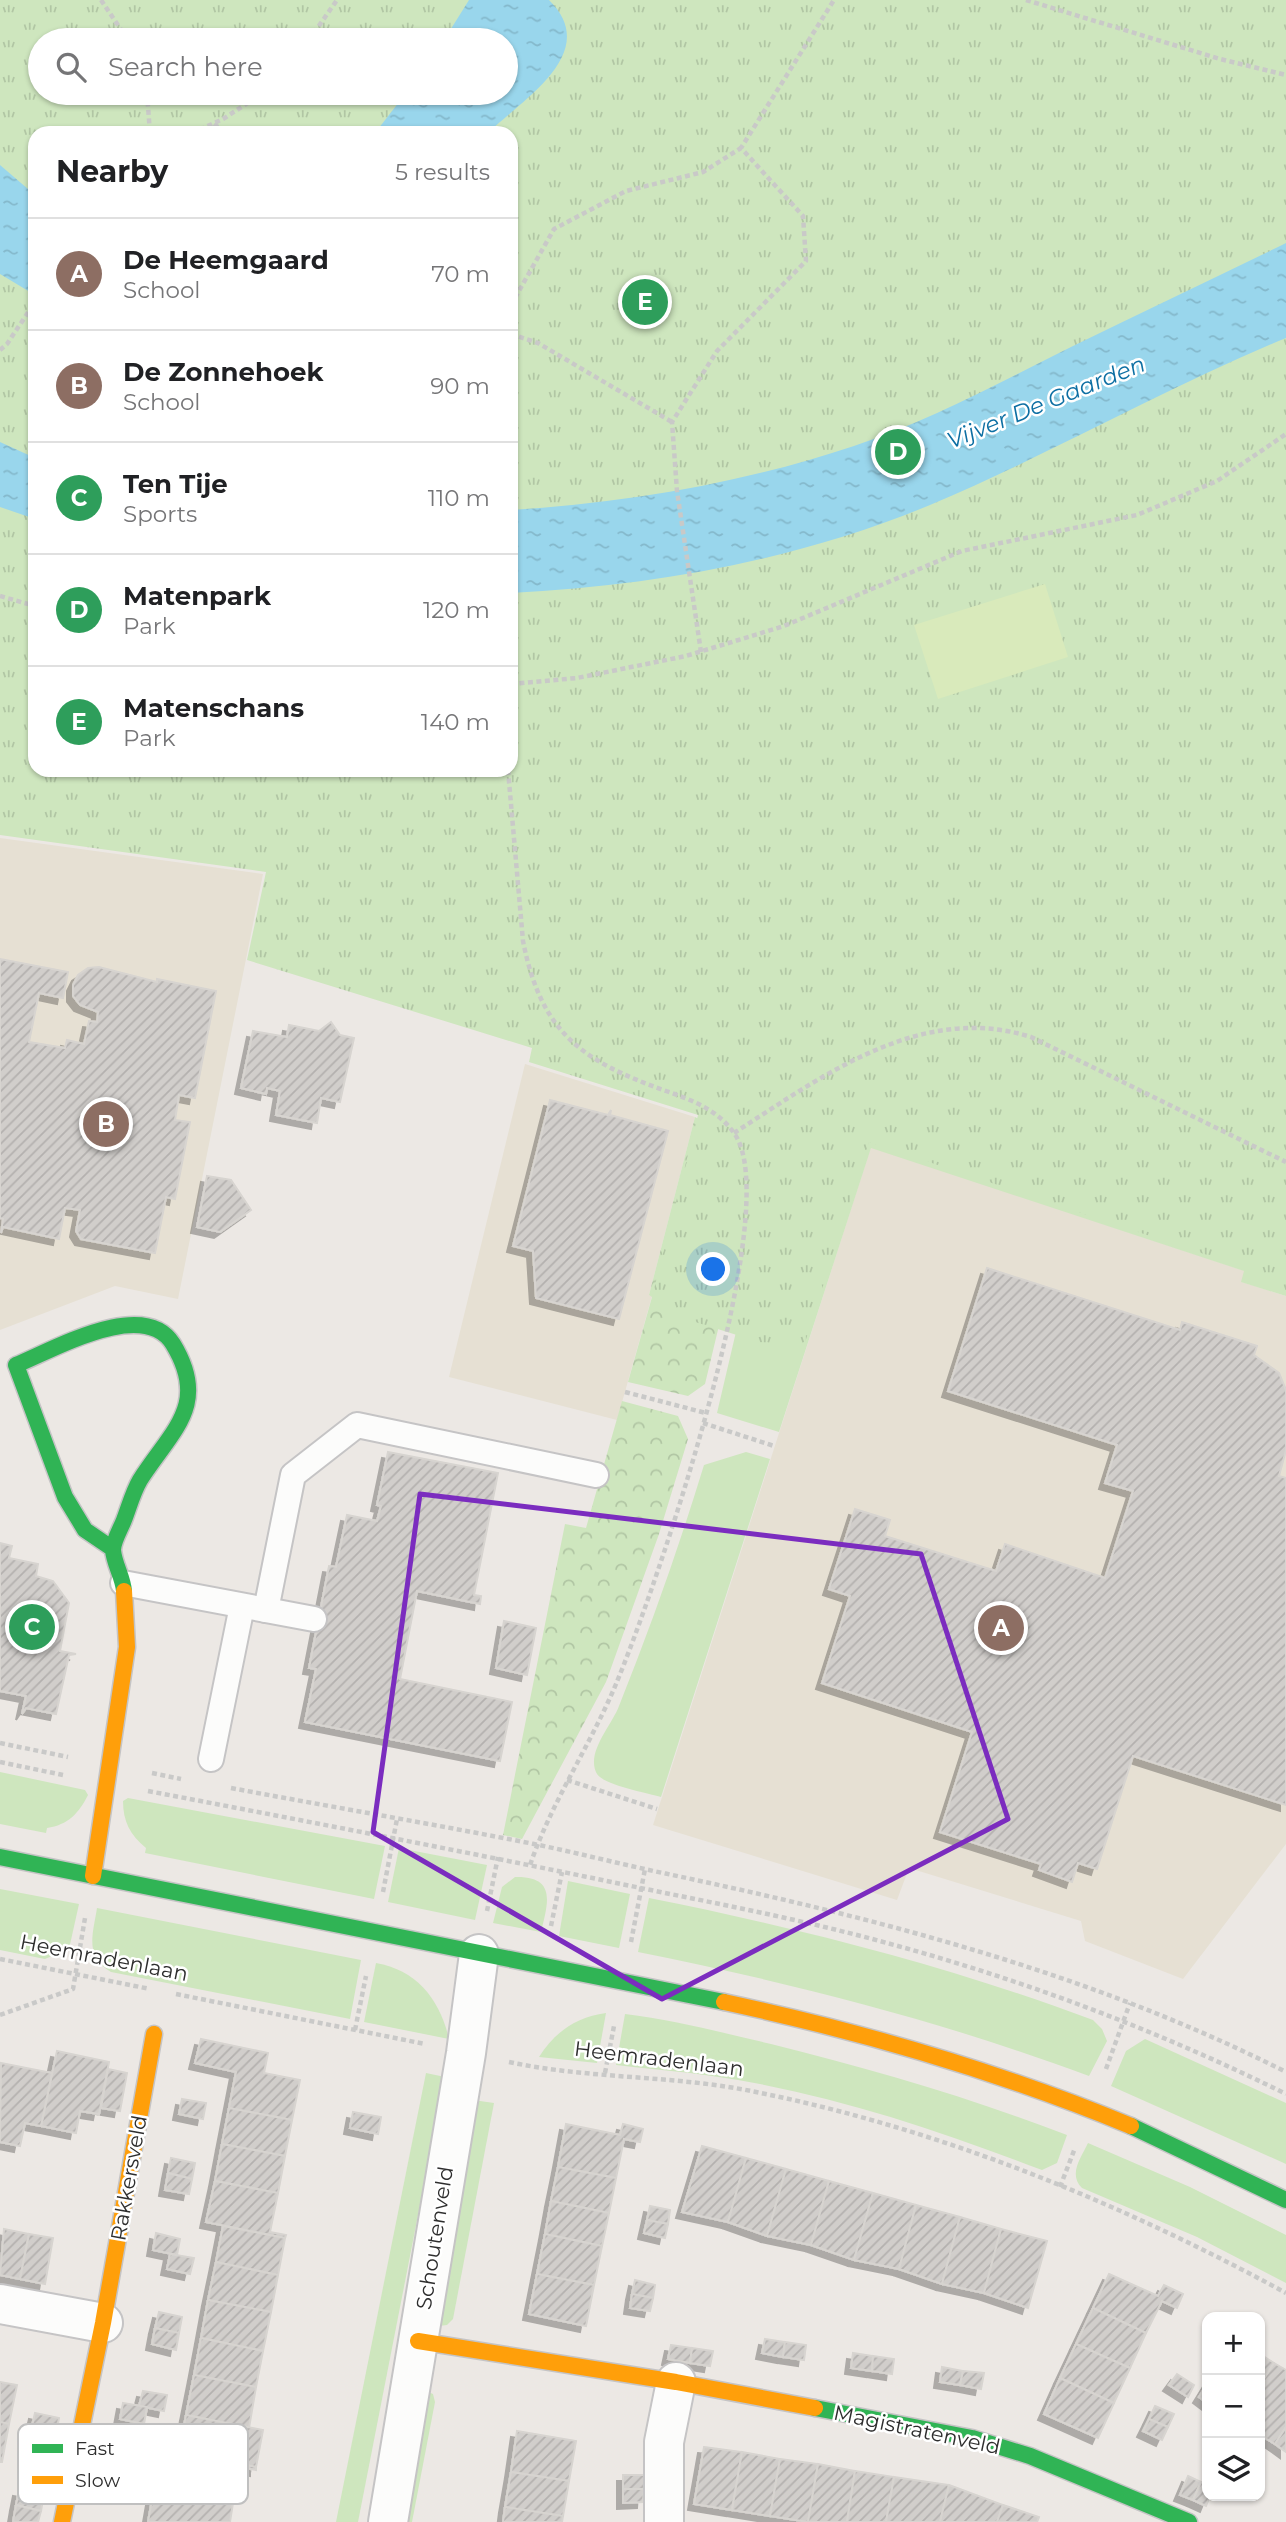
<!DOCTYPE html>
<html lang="en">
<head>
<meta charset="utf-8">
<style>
	:root { --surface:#fff; --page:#f6f6f6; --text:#202124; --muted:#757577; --line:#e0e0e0; --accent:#706f6e }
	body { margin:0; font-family:Montserrat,sans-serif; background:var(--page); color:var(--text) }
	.controls { position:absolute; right:21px; bottom:21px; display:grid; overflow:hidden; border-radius:14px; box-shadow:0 2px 5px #0004 }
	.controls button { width:63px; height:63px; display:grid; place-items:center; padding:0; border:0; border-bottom:2px solid var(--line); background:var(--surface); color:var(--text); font:35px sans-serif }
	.you { position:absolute; left:714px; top:1270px; width:24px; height:24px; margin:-18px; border:5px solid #fff; border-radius:50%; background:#1a73e8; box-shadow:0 0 0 10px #1a73e833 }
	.badge { display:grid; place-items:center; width:46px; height:46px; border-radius:50%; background:var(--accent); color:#fff; font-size:23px; font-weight:700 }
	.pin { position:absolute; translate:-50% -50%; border:4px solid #fff; box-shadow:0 2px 7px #0006 }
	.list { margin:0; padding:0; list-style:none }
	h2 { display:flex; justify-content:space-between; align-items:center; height:91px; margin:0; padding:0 28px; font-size:30px }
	h2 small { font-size:23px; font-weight:400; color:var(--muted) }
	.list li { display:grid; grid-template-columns:46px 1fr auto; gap:21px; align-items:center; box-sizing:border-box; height:112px; padding:0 28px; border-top:2px solid var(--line) }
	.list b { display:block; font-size:26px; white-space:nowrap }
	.list p { margin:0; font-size:23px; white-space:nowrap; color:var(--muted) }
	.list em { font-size:23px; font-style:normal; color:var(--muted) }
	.icon { flex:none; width:38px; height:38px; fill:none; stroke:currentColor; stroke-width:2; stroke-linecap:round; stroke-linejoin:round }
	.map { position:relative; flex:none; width:1286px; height:2522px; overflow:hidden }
	.search { position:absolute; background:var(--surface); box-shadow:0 2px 5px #0004; left:28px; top:28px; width:490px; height:77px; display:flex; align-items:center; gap:18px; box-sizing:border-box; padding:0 24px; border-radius:38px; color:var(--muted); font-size:26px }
	.panel { position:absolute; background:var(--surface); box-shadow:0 2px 5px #0004; left:28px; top:126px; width:490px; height:651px; border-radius:21px }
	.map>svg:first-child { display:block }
	.education { fill:#e6e0d3 }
	.grass { fill:#cee6be }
	.forest { fill:url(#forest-crowns) }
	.park { fill:url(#park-tufts); fill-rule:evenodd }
	.pitch { fill:#d9eabb }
	.water { fill:url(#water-ripples) }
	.building { fill:url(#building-hatch); stroke:#d7d4d0; stroke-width:2; filter:url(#shadow) }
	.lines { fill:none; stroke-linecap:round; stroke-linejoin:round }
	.lane-casing { stroke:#c5c4c5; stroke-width:28 }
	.street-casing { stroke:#c5c4c5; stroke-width:42 }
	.fast-casing { stroke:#c5c4c5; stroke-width:19 }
	.slow-casing { stroke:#c5c4c5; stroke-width:19 }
	.path { stroke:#c9c9c8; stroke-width:4.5; stroke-dasharray:5 3.5; stroke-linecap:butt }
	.lane { stroke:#fcfcfb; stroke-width:24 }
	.street { stroke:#fcfcfb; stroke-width:38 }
	.fast { stroke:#30b455; stroke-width:16 }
	.slow { stroke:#ff9f0a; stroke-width:16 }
	.marked { fill:none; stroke:#7b2cbf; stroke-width:5; stroke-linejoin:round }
	.labels { text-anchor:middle; stroke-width:5; stroke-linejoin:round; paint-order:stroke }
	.street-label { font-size:21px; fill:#2e2e2e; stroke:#fff }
	.water-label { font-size:23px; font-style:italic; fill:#0d6fa3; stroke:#fff }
	.key { fill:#fff; stroke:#c0c0c0; stroke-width:2 }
	.key-label { font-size:19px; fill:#2e2e2e }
</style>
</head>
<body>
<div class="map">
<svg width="1286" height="2522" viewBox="0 0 1286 2522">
	<defs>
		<pattern id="forest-crowns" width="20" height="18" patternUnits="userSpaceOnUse" patternTransform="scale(1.75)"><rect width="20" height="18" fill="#cee6be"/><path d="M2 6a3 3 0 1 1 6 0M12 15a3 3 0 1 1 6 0" fill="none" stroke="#b1c6a4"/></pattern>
		<pattern id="park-tufts" width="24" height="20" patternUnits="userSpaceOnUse" patternTransform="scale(1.75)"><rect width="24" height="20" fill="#cee6be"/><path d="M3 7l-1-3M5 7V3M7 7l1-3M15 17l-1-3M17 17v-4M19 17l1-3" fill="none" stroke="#b1c6a4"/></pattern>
		<pattern id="water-ripples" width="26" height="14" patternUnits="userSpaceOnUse" patternTransform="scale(1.75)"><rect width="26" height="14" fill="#99d6ec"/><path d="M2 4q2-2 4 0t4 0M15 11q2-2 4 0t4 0" fill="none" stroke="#84b8cb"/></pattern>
		<pattern id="building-hatch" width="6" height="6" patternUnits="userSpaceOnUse" patternTransform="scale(1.75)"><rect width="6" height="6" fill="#d1cecb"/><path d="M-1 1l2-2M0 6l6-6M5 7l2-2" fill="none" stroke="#b4b1af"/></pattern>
		<filter id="shadow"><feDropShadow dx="-6" dy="6" stdDeviation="0" flood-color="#0004"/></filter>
	</defs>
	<rect width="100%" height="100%" fill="#ece8e4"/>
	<g class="education">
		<polygon points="0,838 263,874 178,1299 115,1286 0,1330"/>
		<polygon points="525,1064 695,1117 649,1295 652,1296 617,1420 449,1377"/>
		<polygon points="871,1147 1245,1271 1242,1282 1286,1296 1286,1844 1183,1979 1085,1941 1081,1921 909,1868 897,1900 653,1825"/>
	</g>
	<g class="grass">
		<polygon points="870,1127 1286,1261 1286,1296 1241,1282 1244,1271 871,1148 779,1432 717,1413 739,1319"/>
		<path d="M746,1452L770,1459L661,1797C647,1793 604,1785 597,1774C585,1753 612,1725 619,1706C651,1626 679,1547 704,1465Z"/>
		<path d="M0,1772L85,1790L88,1795C79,1813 68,1825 47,1828L46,1833L0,1824Z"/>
		<path d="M128,1798L385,1846L374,1899L145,1853L146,1848C130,1835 123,1821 123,1801Z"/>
		<polygon points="399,1848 487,1865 475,1920 388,1902"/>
		<path d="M515,1877C557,1876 548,1903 541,1932L493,1923L502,1887Z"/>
		<polygon points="568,1881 630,1894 619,1948 559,1936"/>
		<polygon points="0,1889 79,1904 69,1949 45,1959 0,1950"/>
		<path d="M649,1898C800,1928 949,1966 1093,2020L1102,2029L1107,2041L1089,2076C938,2020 796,1984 638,1952Z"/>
		<path d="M97,1908L361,1960L350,2019L111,1972C84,1956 93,1934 97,1908Z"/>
		<path d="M376,1963C417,1970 440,2000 449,2039L364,2022Z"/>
		<path d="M606,2013L597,2063L539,2057C555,2032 576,2017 606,2013Z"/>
		<path d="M625,2014C674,2020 724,2033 771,2044C872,2069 971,2098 1067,2135L1057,2163L1042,2170C935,2129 825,2092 712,2076C680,2071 648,2069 616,2065Z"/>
		<polygon points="1145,2039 1286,2103 1286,2164 1111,2086 1126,2051"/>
		<polygon points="426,2073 445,2077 358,2522 336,2522"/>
		<polygon points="473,2100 494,2103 453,2319 447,2325 439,2326"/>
		<path d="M1088,2143L1190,2187L1286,2235V2283L1197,2237L1082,2188C1068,2174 1081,2158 1088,2143Z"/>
		<polygon points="426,2391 433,2394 435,2402 412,2522 390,2522"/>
	</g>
	<g class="forest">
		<polygon points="695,1117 717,1128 722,1313 705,1384 688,1396 628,1382 652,1297 649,1295"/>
		<polygon points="622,1401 678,1416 688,1439 659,1534 606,1682 522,1839 503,1835 565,1524 586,1528"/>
	</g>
	<path class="park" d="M0,0H1286V1292L1246,1281L1249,1269L869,1142L801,1355L676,1316L653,1293L698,1115L529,1062L532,1048L247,960L266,872L0,835ZM40,40H506V93H40ZM35,133H511V770H35Z"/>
	<polygon class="pitch" points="1045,584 1068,657 938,699 914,625"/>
	<g class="water">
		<path d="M469,0H549C603,53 521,100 488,133H375L406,93H506V40H444Z"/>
		<polygon points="0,165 35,195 35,295 0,274"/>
		<path d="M1286,243V338C1165,388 1051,454 930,505C798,560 653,586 511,593V510C627,503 743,483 854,446C929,421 1001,382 1071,347C1142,312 1215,278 1286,243Z"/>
		<polygon points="0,442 35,458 35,519 0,507"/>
	</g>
	<g class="building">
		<polygon points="0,959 68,972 63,998 39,993 29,1042 65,1048 67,1040 84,1044 89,1021 97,1022 98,1012 80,1005 73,996 73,985 78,975 88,968 99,967 157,982 157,979 216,991 195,1098 179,1095 175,1120 190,1122 175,1199 166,1197 155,1253 81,1239 76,1231 80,1210 65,1208 59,1239 3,1227 1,1233 3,1219 0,1218"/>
		<polygon points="331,1022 340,1035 354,1038 340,1102 321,1098 317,1123 276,1115 280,1091 267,1088 266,1094 241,1088 253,1031 287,1037 289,1025 319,1031"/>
		<polygon points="550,1100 608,1115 611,1110 610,1115 668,1131 619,1319 536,1298 533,1251 513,1246"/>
		<polygon points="207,1176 231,1180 251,1210 220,1232 197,1227"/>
		<polygon points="987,1268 1180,1330 1182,1322 1257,1346 1254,1355 1279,1373 1286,1390 1286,1450 1279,1476 1286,1478 1286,1805 1133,1756 1097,1869 1078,1863 1072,1882 1039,1870 1041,1864 940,1832 972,1732 822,1683 850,1596 829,1589 855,1509 890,1520 885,1536 996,1571 1005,1544 1105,1578 1133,1491 1105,1483 1117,1445 948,1391"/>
		<polygon points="388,1452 498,1473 474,1595 481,1596 480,1604 417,1591 400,1679 512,1702 500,1761 305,1722 316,1669 309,1668 329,1566 336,1567 347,1515 377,1521 381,1506 377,1505"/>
		<polygon points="0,1543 12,1546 9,1558 38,1564 36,1576 53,1581 69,1603 60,1651 76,1654 69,1655 56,1714 26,1708 22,1714 26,1696 0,1691"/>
		<polygon points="504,1621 536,1628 527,1675 496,1668"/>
		<polygon points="201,2039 268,2053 264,2073 300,2080 292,2120 229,2108 236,2072 195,2063"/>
		<polygon points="57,2051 109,2062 99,2114 80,2111 76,2133 41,2126"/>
		<polygon points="1,2063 52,2073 41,2126 25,2123 20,2146 0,2142"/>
		<polygon points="108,2069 127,2073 120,2111 101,2108"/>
		<polygon points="182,2099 206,2103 203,2119 179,2114"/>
		<polygon points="229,2108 292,2120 285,2156 222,2144"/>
		<polygon points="353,2112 381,2117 378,2134 350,2128"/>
		<polygon points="566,2124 620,2135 623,2124 643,2129 640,2142 624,2139 616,2178 558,2167"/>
		<polygon points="222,2144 285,2156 278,2193 215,2181"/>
		<polygon points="702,2146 746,2158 728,2222 682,2212"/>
		<polygon points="171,2158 195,2163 192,2179 168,2173"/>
		<polygon points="746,2158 786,2169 767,2236 728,2222"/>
		<polygon points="558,2167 616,2178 609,2213 551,2201"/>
		<polygon points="786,2169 829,2181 811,2245 767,2236"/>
		<polygon points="168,2173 192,2179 189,2194 165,2190"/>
		<polygon points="215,2181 278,2193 270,2232 286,2235 285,2238 206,2222"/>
		<polygon points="829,2181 873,2193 854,2260 811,2245"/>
		<polygon points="873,2193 916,2205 899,2269 854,2260"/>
		<polygon points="551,2201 609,2213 602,2246 545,2234"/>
		<polygon points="916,2205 960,2217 942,2284 899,2269"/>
		<polygon points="650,2206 670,2210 668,2224 647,2220"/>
		<polygon points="960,2217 1001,2229 984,2293 942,2284"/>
		<polygon points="647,2220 668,2224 665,2238 644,2233"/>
		<polygon points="223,2226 285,2238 278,2275 216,2262"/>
		<polygon points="4,2229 29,2234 20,2279 0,2275"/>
		<polygon points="1001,2229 1047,2241 1028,2308 984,2293"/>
		<polygon points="156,2233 180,2239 177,2255 153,2250"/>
		<polygon points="29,2234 53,2238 45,2284 20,2279"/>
		<polygon points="545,2234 602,2246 594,2285 537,2274"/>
		<polygon points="170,2254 194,2258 190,2274 167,2269"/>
		<polygon points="216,2262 278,2275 271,2312 208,2300"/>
		<polygon points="537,2274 594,2285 586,2326 529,2314"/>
		<polygon points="1109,2274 1158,2296 1164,2285 1183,2294 1177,2308 1162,2301 1146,2333 1093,2308"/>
		<polygon points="635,2280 655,2285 653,2298 632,2294"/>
		<polygon points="632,2294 653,2298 650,2311 630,2308"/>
		<polygon points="208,2300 271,2312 263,2351 201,2338"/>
		<polygon points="1093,2308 1146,2333 1130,2368 1076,2344"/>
		<polygon points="159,2312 182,2317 179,2333 155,2328"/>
		<polygon points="155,2328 179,2333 176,2350 152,2344"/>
		<polygon points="201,2338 263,2351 256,2387 194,2375"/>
		<polygon points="765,2339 785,2342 783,2357 762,2353"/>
		<polygon points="785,2342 806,2345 804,2360 783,2357"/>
		<polygon points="1076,2344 1130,2368 1114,2403 1060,2378"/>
		<polygon points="671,2345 692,2348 690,2363 668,2359"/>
		<polygon points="692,2348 713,2351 710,2366 690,2363"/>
		<polygon points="853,2353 873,2356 872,2371 851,2368"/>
		<polygon points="1260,2354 1274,2363 1260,2385"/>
		<polygon points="873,2356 894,2359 892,2374 872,2371"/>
		<polygon points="1274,2363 1286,2370 1286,2427 1275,2444 1260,2435 1260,2385"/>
		<polygon points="942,2367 963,2371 960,2385 940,2382"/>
		<polygon points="963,2371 984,2373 981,2389 960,2385"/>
		<polygon points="1177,2374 1194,2385 1188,2397 1169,2385"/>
		<polygon points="194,2375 256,2387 249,2428 186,2415"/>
		<polygon points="1060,2378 1114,2403 1098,2438 1044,2414"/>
		<polygon points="0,2382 17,2385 9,2424 0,2422"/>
		<polygon points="1207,2384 1207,2403 1199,2397"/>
		<polygon points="143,2391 167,2395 164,2411 139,2406"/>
		<polygon points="123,2403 147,2407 144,2424 120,2419"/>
		<polygon points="1155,2406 1174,2414 1168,2427 1149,2419"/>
		<polygon points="35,2413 59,2418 56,2434 31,2430"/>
		<polygon points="186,2415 263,2430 256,2467 179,2452"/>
		<polygon points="1149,2419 1168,2427 1162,2440 1143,2431"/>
		<polygon points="0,2422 9,2424 2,2462 0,2462"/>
		<polygon points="1286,2427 1286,2452 1275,2444"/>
		<polygon points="517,2431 576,2441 569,2481 511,2472"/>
		<polygon points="704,2447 742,2452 732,2510 694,2504"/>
		<polygon points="162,2448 256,2467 256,2470 225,2464 217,2500 154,2488"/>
		<polygon points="742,2452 780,2459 770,2516 732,2510"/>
		<polygon points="780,2459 818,2464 808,2522 770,2516"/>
		<polygon points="818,2464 855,2471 847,2522 808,2522"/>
		<polygon points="855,2471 894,2477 886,2522 847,2522"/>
		<polygon points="511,2472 569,2481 563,2516 505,2507"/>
		<rect x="623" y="2475" width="21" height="14"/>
		<polygon points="1188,2476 1201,2482 1193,2500 1180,2495"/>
		<polygon points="894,2477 949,2485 940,2522 886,2522"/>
		<polygon points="1201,2482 1207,2484 1207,2496 1210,2496 1206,2506 1193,2500"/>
		<polygon points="949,2485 1003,2505 997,2522 940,2522"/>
		<polygon points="154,2488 233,2503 230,2522 148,2522"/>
		<polygon points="623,2489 644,2489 643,2502 623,2503"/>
		<polygon points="19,2490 44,2494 41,2511 16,2505"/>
		<polygon points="16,2505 41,2511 38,2522 13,2522"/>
		<polygon points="1003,2505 1039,2517 1037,2522 997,2522"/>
		<polygon points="505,2507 563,2516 562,2522 503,2522"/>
	</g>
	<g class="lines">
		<g class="lane-casing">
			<g id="lane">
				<polyline points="123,1583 314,1619"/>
				<polyline points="266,1610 293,1475 357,1425 596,1475"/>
				<polyline points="211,1759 242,1606"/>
			</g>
		</g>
		<g class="street-casing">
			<g id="street">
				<polyline points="0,2304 103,2323"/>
				<polyline points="388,2522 466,2053 479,1954"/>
				<polyline points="664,2522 664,2442 676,2382"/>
			</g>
		</g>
		<g class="fast-casing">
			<g id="fast">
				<path d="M113,1549L85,1530L65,1497L16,1365C53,1350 144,1297 173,1344C210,1405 172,1430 140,1480C133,1492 129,1507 124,1520C121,1528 113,1541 113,1550C114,1564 123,1577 124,1591"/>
				<polyline points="0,1857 724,2002"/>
				<polyline points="1131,2126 1286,2200"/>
				<polyline points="815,2408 972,2438 1030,2456 1189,2522"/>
			</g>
		</g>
		<g class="slow-casing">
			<g id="slow">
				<polyline points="93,1876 127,1647 124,1591"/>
				<path d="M724,2002C864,2032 1000,2072 1131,2126"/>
				<polyline points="418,2341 676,2382 815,2408"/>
				<polyline points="62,2522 103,2323 154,2034"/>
			</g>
		</g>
		<g class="path">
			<polyline points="101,0 128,40"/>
			<polyline points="1026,0 1220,59 1286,75"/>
			<polyline points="309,40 337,0"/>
			<polyline points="147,93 150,133"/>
			<polyline points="214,124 226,133"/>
			<polyline points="192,133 223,119 263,93"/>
			<polyline points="511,305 554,229 626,191 703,172 741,148"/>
			<polyline points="511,334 538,343 672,422"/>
			<polyline points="0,350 7,344 35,302"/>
			<polyline points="0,596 35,606"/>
			<polyline points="701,652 677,491 672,422 717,351 806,261 803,216 741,148 834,0"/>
			<polyline points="511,684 577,678 686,656 784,626 962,551 1137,515 1217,481 1286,434"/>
			<path d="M508,770L523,941C541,1033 582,1061 666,1091C692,1100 718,1110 734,1133C788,1207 653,1596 616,1684C590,1746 552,1801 530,1865"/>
			<path d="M734,1133C823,1076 921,1002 1031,1037L1286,1162"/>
			<polyline points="625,1392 706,1413"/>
			<polyline points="703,1423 774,1446"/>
			<polyline points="0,1743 68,1757"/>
			<polyline points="0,1762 63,1775"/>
			<polyline points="152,1773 181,1779"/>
			<polyline points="567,1780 657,1809"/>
			<path d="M231,1788C332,1807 433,1824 534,1844C578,1853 620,1864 663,1873C877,1918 1090,1973 1286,2072"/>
			<path d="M148,1791C300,1820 451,1849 602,1880C697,1900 793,1917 887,1943C1024,1980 1159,2031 1286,2094"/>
			<polyline points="383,1892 397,1819"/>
			<polyline points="487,1911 498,1857"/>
			<polyline points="551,1926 562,1872"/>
			<polyline points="631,1942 645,1869"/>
			<polyline points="0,1959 150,1989"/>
			<polyline points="176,1994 425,2044"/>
			<polyline points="0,2015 73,1989 85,1918"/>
			<polyline points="355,2030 366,1976"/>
			<path d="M509,2062C588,2079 671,2075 751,2091C938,2128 1119,2202 1286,2293"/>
			<polyline points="1106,2069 1130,2003"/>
			<polyline points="605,2073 614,2026"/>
			<polyline points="1060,2187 1075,2148"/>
		</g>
		<use href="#lane" class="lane"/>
		<use href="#street" class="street"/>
		<use href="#fast" class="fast"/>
		<use href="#slow" class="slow"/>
	</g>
	<path class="marked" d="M420,1494L921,1554L1008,1819L662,1999L373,1832Z"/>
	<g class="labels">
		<g class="street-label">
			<text transform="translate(104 1958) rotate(11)" y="7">Heemradenlaan</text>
			<text transform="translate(659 2059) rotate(7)" y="7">Heemradenlaan</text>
			<text transform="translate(129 2178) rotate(-80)" y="7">Rakkersveld</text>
			<text transform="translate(435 2238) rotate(-81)" y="7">Schoutenveld</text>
			<text transform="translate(917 2430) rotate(12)" y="7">Magistratenveld</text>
		</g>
		<g class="water-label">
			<text transform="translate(1046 402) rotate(-22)" y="8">Vijver De Gaarden</text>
		</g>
	</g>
	<rect x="18" y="2424" width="230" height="80" rx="10" class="key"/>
	<rect x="32" y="2444" width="31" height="9" fill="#30b455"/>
	<rect x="32" y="2476" width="31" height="8" fill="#ff9f0a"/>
	<g class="key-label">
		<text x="75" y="2455">Fast</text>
		<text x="75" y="2487">Slow</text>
	</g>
</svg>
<div class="controls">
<button>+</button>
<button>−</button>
<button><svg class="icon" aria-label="layers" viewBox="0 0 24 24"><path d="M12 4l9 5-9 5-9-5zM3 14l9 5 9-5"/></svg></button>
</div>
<div class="you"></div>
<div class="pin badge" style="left:1001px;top:1628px;background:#8d6e63">A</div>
<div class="pin badge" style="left:106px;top:1124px;background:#8d6e63">B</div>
<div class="pin badge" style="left:32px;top:1627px;background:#2e9e5b">C</div>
<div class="pin badge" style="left:898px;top:452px;background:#2e9e5b">D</div>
<div class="pin badge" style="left:645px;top:302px;background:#2e9e5b">E</div>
<div class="search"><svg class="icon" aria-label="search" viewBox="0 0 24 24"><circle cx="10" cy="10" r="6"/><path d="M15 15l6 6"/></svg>Search here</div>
<section class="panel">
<h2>Nearby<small>5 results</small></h2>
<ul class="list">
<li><span class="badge" style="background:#8d6e63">A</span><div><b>De Heemgaard</b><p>School</p></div><em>70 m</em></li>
<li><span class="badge" style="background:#8d6e63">B</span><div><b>De Zonnehoek</b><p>School</p></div><em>90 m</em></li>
<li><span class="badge" style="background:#2e9e5b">C</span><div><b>Ten Tije</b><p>Sports</p></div><em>110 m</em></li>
<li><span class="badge" style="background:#2e9e5b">D</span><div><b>Matenpark</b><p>Park</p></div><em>120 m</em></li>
<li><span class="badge" style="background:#2e9e5b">E</span><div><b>Matenschans</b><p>Park</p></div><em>140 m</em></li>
</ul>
</section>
</div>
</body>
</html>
